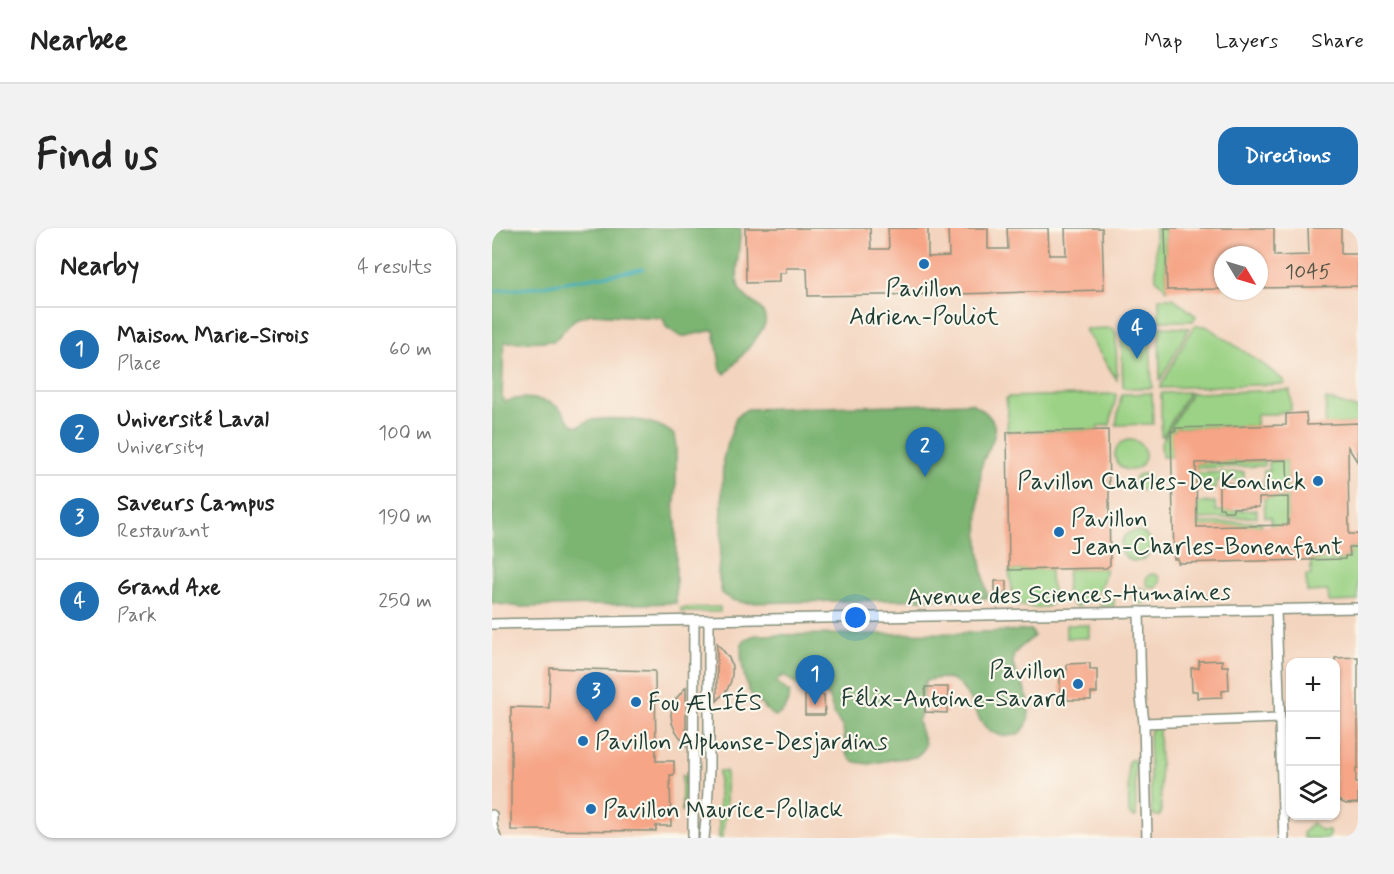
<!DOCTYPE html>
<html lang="en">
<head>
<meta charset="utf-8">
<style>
	:root { --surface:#fff; --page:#f2f2f2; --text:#222; --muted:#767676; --line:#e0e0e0; --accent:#1f6fb2 }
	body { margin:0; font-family:Mynerve,sans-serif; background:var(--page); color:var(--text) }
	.controls { position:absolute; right:18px; bottom:18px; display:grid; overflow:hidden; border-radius:12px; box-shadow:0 2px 4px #0004 }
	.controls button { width:54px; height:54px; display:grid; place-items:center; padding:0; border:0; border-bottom:2px solid var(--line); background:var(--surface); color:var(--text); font:30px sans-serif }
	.compass { position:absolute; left:722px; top:18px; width:54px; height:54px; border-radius:50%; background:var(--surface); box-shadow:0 2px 4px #0004; rotate:128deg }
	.you { position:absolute; left:364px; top:390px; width:21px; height:21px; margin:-15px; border:4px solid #fff; border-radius:50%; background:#1a73e8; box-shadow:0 0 0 9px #1a73e833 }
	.badge { display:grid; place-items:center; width:39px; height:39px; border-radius:50%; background:var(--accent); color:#fff; font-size:20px; font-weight:700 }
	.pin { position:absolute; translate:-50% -50px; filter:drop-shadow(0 2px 3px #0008) }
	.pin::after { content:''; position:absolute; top:32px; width:21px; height:18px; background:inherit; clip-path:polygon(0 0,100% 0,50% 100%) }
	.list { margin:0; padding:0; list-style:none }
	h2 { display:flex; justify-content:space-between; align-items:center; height:78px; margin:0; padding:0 24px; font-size:26px }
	h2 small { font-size:20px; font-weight:400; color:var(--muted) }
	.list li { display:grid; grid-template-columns:39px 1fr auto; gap:18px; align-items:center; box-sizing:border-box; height:84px; padding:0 24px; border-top:2px solid var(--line) }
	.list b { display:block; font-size:22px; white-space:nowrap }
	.list p { margin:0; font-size:20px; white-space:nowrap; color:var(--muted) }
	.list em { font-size:20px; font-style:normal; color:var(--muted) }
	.icon { flex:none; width:33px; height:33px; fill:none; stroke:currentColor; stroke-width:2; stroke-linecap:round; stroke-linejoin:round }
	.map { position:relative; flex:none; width:866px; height:610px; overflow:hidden; border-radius:18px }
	header { display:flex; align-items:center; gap:36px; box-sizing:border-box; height:84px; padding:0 30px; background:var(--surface); border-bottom:2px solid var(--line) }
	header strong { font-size:28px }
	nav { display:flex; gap:33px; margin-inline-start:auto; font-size:21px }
	.intro { display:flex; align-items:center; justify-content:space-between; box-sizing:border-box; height:144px; padding:0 36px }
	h1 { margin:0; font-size:42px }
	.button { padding:15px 27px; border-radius:18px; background:var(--accent); color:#fff; font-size:21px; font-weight:700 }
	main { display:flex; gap:36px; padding:0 36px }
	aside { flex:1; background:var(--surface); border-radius:18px; box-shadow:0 2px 4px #0004 }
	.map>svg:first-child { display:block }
	.built { fill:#f3d4be; fill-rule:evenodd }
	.green { fill:#9bd285; stroke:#5d885c; stroke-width:1.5 }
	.forest { fill:#7cb472; stroke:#4e7853; stroke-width:1.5 }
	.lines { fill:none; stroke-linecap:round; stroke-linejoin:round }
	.stream { stroke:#3dadba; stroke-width:3 }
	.building { fill:#f6a586; fill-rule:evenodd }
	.street-casing { stroke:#86907b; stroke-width:12 }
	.street { stroke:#fff; stroke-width:9 }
	.poi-dot { fill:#1f6fb2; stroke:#fbf7ec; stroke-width:2 }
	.labels { text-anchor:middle; stroke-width:4.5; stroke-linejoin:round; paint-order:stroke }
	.number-label { font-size:21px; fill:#555748 }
	.poi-label { font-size:24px; fill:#1f3d34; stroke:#fbf7ec; text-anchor:start }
	.street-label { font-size:24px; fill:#1f3d34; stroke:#fbf7ec }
</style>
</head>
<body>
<header>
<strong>Nearbee</strong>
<nav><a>Map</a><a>Layers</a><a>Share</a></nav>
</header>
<div class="intro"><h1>Find us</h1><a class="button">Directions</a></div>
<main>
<aside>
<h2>Nearby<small>4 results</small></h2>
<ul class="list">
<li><span class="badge">1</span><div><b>Maison Marie-Sirois</b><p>Place</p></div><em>60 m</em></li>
<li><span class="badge">2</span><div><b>Université Laval</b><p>University</p></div><em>100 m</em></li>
<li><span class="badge">3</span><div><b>Saveurs Campus</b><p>Restaurant</p></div><em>190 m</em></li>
<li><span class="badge">4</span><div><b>Grand Axe</b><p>Park</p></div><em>250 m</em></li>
</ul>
</aside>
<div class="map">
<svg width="866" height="610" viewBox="0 0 866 610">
	<rect width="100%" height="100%" fill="#fbf7ec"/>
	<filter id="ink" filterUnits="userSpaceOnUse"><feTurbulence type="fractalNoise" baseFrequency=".0167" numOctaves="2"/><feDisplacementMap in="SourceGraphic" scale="12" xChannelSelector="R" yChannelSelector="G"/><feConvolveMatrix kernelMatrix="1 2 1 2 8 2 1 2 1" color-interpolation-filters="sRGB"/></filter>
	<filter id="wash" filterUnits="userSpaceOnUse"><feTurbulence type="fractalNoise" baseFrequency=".008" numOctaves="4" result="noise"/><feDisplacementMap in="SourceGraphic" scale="24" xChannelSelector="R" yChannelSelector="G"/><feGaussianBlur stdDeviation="1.35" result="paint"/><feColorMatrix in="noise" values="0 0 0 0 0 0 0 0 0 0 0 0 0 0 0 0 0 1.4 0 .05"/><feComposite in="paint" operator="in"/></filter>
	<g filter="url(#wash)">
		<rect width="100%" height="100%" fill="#ede2c2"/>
		<path class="built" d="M0,0H866V610H0ZM731,27H767V63H731ZM798,434H844V588H798Z"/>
		<g class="green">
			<polygon points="663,0 673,0 675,62 664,51"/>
			<polygon points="667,70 681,70 704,88 701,93 667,93"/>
			<polygon points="702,98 714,98 772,137 791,152 793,156 668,160 694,111"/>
			<polygon points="667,99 697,100 668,153"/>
			<polygon points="620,100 624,105 625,152 593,102 593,101"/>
			<polygon points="632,100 655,100 658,102 660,160 633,160 631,159 629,103"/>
			<polygon points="798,162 799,182 783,186 765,186 764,198 684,200 684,203 680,203 680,229 670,229 669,215 699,165"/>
			<polygon points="697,164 671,208 669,208 669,167 670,165"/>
			<polygon points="660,165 661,196 624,197 629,169 631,166"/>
			<polygon points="621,166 624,166 624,169 618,197 606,198 606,202 515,204 516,183 514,171 516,169"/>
			<polygon points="834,171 839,172 866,181 866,195 833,197"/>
			<circle cx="638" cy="227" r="15"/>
			<polygon points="795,232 796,262 772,262 772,243 777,243 777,233"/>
			<polygon points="772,233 772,238 704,240 704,235"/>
			<polygon points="752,244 752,252 724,253 724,261 704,261 704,245"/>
			<circle cx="650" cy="254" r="8"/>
			<polygon points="796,269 796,297 779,298 779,289 773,289 772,270"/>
			<polygon points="723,274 724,283 765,282 765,289 705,291 705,275"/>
			<polygon points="769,294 770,298 705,299 705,295"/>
			<circle cx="644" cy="318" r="15"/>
			<polygon points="857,319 866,319 866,373 837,374 836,363 815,364 814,347 819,347 819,332 852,331 853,328 858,328"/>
			<path d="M614,340C610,361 605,371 585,379C570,373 575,355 576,341Z"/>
			<path d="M558,341C558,345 558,348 558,351C559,356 561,360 562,366C563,387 534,378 522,376L517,342Z"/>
			<circle cx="661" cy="353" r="7"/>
			<circle cx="649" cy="368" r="8"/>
			<polygon points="619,367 622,369 622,378 608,378 608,375 611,370"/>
			<polygon points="228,379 228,384 189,384 189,380"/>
			<rect x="574" y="397" width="23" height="13"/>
			<path d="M667,499L669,581L668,588C663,588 660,588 659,582L657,508L658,503L661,500Z"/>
			<polygon points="638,532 643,532 644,589 640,589 637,585 636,534"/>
			<polygon points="227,543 234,543 234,582 230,610 227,610"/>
			<polygon points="190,547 194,547 194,565 191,583 190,583"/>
			<polygon points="820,595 829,602 837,602 837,610 812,610 811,605"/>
		</g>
		<g class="forest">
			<path d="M0,0H249C248,14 242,48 247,60C251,70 263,74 270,82C272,85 274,91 273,95C271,105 241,138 233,146L229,142L222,102L189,109L174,99L171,90L99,86L83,91L62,113L12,114L10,170L13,174C27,167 56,170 68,181C77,189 74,197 88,198C91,196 93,194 96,193C100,191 106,192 110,191C131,190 166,191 182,207L184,218V264L182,280L184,293V375L29,379L0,375Z"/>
			<path d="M479,175C488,180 499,186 502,197C506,212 491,226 489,241C488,265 485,290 487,315C488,334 492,352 496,370L253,375L240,372L230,366L226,345L229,315L231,231L244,189L255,181Z"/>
			<path d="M539,402L542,408C535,416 522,421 521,431C520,441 527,448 531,457C536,469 542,495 529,504C524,508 513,509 507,507C472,497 486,437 433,453L429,485L426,493L433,516L431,522L424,529L403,531L377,536L364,534L359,532L354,525L351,500L342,487L337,469L333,466L317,465L291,447L284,454L298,465C295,475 295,484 283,488L280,487C273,480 265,473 259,466C253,458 246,421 251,414C254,409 259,409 264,407L468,405Z"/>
		</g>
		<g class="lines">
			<polyline class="stream" points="0,63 38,60 151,41"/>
		</g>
		<g id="blocks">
			<g class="building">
				<polygon points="253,0 378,0 379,21 397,21 396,0 436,0 436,29 457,28 456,0 496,0 496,21 516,21 515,0 556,0 557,27 574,27 573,0 610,0 612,62 464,66 316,68 315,40 294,40 294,45 287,45 287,54 254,55"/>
				<polygon points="673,0 782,0 782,28 817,27 816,0 849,0 849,26 866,26 866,58 767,60 767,27 731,27 731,61 675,62"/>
				<path d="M814,185L815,197L866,195V235L856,219L857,306H866V319H857L858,328H853V331L686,335V331H682L679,203H684L683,200L794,197V186ZM795,232L796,262H767V257L741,258V255H731V258H727V280H731L732,283H741V280L767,279V270L796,269V297L705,299L704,235Z"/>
				<polygon points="616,202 618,337 614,340 517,342 515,204"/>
				<polygon points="503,353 515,353 515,365 511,365 511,371 503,371"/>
				<polygon points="225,415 237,430 240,438 240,446 239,453 235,462 225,473"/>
				<polygon points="866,429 866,540 864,540 864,555 866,555 866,575 854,576 843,571 843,430"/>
				<polygon points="730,432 730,438 736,438 737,462 730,463 730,469 705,470 705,463 700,463 699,440 707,440 707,433"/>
				<polygon points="598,435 598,441 605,441 605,465 599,465 599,472 575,472 575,466 568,466 568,442 575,442 575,436"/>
				<polygon points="58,440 163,443 164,533 182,533 182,547 178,547 179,598 164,598 164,603 19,602 19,479 57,480"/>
				<polygon points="194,459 194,518 183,502 180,495 179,487 180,479 183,472"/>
				<polygon points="433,459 456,459 455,485 433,484"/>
				<polygon points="313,467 332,467 333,487 313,487"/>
			</g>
		</g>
	</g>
	<g filter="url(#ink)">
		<use href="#blocks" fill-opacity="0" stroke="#86907b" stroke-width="1.5"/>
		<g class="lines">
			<g class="street-casing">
				<g id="street">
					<polyline points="784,382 792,610"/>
					<polyline points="647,384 649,469 652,495 655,610"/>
					<polyline points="0,396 866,380"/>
					<polyline points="652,495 788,490"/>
					<polyline points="0,587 0,598 4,610"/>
					<polyline points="201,610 202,393"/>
					<polyline points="212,610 215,583 217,540 217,392"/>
				</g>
			</g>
			<use href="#street" class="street"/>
		</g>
	</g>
	<g class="poi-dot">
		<circle cx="432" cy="36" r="6"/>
		<circle cx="826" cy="253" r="6"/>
		<circle cx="567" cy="304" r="6"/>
		<circle cx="586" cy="456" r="6"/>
		<circle cx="144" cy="474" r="6"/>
		<circle cx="91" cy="513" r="6"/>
		<circle cx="99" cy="581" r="6"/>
	</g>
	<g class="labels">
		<g class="number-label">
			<text x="816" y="50">1045</text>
		</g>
		<g class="poi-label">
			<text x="432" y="68" text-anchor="middle">Pavillon<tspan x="432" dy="28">Adrien-Pouliot</tspan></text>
			<text x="814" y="261" text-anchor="end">Pavillon Charles-De Koninck</text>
			<text x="579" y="298">Pavillon<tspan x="579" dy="28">Jean-Charles-Bonenfant</tspan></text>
			<text x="574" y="450" text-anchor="end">Pavillon<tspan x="574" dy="28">Félix-Antoine-Savard</tspan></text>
			<text x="156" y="482">Fou ÆLIÉS</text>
			<text x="103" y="521">Pavillon Alphonse-Desjardins</text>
			<text x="111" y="589">Pavillon Maurice-Pollack</text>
		</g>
		<g class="street-label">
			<text transform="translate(577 366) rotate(-1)" y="8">Avenue des Sciences-Humaines</text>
		</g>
	</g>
</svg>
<div class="controls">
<button>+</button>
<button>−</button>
<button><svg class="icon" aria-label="layers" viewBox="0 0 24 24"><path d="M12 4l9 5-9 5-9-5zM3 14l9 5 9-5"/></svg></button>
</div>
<svg class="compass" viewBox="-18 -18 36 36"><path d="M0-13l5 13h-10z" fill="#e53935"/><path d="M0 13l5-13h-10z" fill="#767676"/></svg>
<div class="you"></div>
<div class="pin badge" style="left:323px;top:477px">1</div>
<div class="pin badge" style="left:433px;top:249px">2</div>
<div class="pin badge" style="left:104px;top:494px">3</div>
<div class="pin badge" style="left:645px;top:131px">4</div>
</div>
</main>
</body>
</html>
